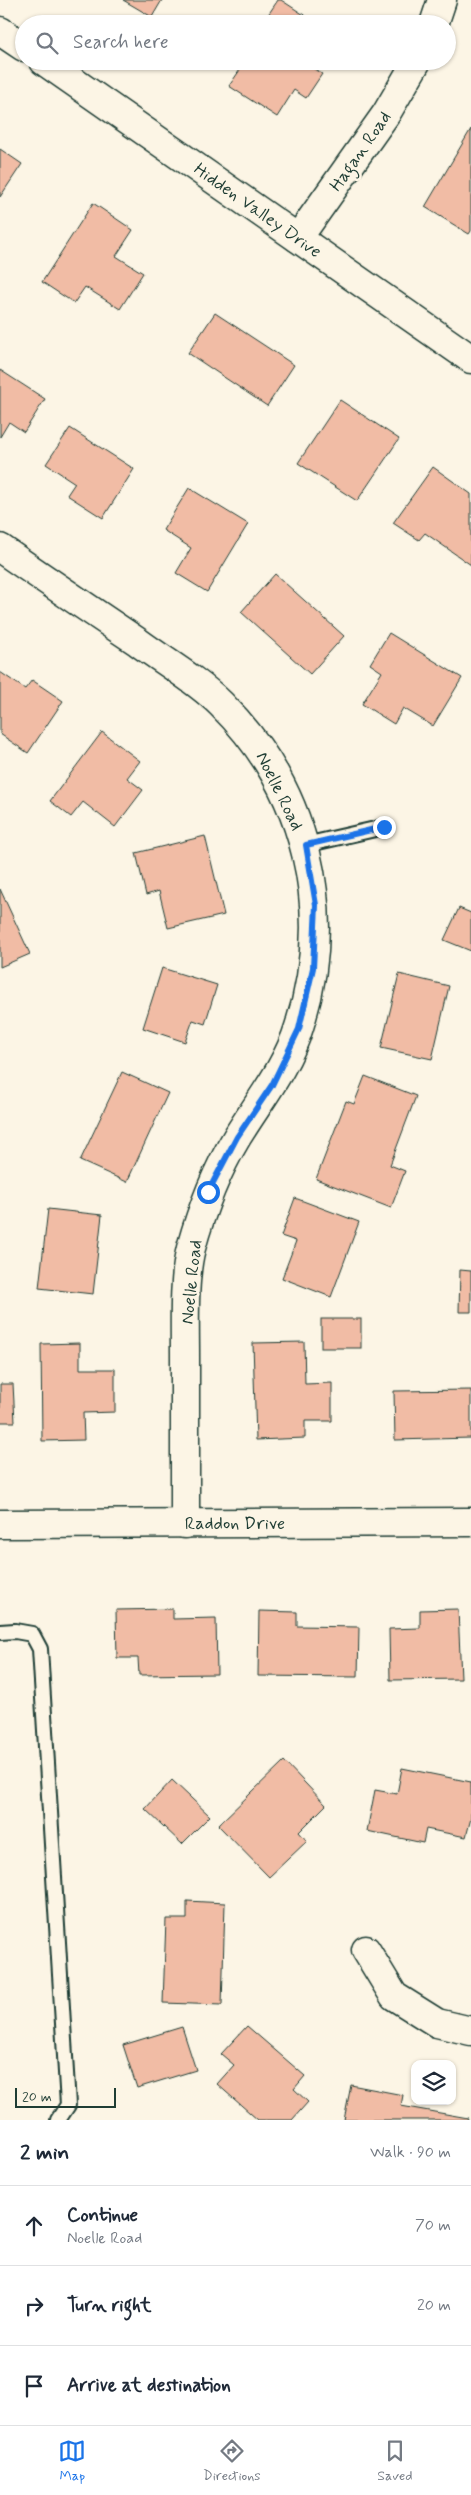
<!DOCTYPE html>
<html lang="en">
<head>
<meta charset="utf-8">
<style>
	:root { --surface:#fff; --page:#f6f6f7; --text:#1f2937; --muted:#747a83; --line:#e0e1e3; --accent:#1a73e8 }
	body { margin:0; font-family:Mynerve,sans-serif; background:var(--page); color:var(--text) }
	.controls { position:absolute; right:15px; bottom:15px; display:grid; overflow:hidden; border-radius:10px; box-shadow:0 1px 4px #0004 }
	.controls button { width:45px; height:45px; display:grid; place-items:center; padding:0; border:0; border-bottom:1px solid var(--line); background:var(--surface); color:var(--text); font:25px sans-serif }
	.scale { position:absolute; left:15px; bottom:12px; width:101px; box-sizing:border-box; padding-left:5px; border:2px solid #1f3d34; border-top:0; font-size:14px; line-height:18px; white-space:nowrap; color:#1f3d34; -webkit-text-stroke:4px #fcf5e5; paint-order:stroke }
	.stop { position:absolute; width:15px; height:15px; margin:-11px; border:4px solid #1a73e8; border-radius:50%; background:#fff }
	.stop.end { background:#1a73e8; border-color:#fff; box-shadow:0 1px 5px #0008 }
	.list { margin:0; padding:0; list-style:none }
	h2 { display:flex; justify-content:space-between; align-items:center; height:65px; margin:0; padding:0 20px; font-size:21px }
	h2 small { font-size:16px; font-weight:400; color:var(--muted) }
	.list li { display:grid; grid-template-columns:32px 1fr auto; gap:15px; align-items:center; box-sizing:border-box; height:80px; padding:0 20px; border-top:1px solid var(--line) }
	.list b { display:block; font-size:19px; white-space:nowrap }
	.list p { margin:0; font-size:16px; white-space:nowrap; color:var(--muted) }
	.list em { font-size:16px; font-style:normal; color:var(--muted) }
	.icon { flex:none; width:28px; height:28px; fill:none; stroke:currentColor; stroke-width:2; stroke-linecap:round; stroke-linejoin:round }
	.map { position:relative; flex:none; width:471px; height:2120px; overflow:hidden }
	.search { position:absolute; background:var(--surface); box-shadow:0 1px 4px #0004; left:15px; right:15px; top:15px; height:55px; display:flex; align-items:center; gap:12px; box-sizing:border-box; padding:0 18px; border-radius:28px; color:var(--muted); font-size:19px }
	.sheet { height:305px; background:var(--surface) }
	nav { display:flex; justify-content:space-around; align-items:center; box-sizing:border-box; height:70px; border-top:1px solid var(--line); background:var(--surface); font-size:14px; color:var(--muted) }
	nav a { display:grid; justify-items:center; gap:2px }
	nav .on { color:var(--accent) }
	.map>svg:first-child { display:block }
	.building { fill:#f1bca5; stroke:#1f3d34 }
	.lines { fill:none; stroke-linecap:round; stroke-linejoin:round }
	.lane-casing { stroke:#1f3d34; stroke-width:18 }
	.street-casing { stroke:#1f3d34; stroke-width:31 }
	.lane { stroke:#fcf5e5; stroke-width:14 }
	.street { stroke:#fcf5e5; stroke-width:28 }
	.route { stroke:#1a73e8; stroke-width:6 }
	.labels { text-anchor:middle; stroke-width:5; stroke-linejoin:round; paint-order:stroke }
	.street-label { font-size:18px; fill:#1f3d34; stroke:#fcf5e5 }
</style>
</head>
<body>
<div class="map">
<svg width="471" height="2120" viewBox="0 0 471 2120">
	<rect width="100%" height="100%" fill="#fcf5e5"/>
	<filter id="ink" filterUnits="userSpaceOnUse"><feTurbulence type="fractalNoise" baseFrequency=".02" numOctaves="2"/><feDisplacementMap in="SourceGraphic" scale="10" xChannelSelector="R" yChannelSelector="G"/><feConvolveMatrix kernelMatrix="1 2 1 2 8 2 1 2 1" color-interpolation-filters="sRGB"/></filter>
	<g filter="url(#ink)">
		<g class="building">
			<polygon points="123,0 162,0 152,17"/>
			<polygon points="278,0 281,0 318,24 262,24"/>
			<polygon points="246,61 319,61 314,69 322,74 306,98 294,90 277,117 229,86"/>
			<polygon points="471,129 471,231 469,234 425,207"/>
			<polygon points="0,149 22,164 0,197"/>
			<polygon points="93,203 133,230 116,256 143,273 120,309 85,287 74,303 42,282"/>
			<polygon points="215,313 294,365 267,406 188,353"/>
			<polygon points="0,370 45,399 24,432 9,422 0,437"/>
			<polygon points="340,400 399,439 357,501 298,463"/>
			<polygon points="70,428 134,469 103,518 67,495 75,483 46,464"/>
			<polygon points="433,467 471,494 471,565 425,533 419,540 393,523"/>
			<polygon points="189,488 248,524 207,592 176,573 191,548 163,530"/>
			<polygon points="275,574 344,636 310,674 241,612"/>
			<polygon points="389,633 462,678 433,726 403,708 394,724 362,704 382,672 370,664"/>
			<polygon points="0,672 25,689 32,680 63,701 28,753 0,734"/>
			<polygon points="102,732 140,761 127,778 143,790 115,827 83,802 71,817 50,801"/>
			<polygon points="205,836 224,915 168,928 159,891 146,895 136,853"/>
			<polygon points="0,889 30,954 0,967"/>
			<polygon points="459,908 471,913 471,951 444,940"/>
			<polygon points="162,968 217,985 205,1024 193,1020 185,1042 143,1028"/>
			<polygon points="399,974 449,986 432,1059 381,1048"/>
			<polygon points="122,1072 168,1093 127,1182 80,1161"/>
			<polygon points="365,1076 416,1096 390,1165 405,1171 391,1208 316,1179 346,1101 354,1104"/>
			<polygon points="295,1198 359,1222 331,1297 282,1278 296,1241 281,1236"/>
			<polygon points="48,1209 102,1215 93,1294 39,1288"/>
			<polygon points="460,1270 471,1271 471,1312 459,1312"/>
			<rect x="321" y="1319" width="40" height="29"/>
			<polygon points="304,1342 305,1384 332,1383 332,1421 305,1421 305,1438 256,1440 253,1343"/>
			<polygon points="80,1343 80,1369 115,1369 115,1412 83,1413 84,1440 42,1441 41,1344"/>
			<polygon points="0,1384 13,1384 15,1422 0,1422"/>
			<polygon points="471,1390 471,1438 395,1440 394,1391"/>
			<polygon points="173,1609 173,1619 216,1618 217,1674 139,1675 138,1658 117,1658 116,1610"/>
			<polygon points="458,1609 461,1679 390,1680 389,1629 420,1628 420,1610"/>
			<polygon points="259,1611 297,1612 297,1626 359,1627 358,1677 258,1676"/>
			<polygon points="284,1761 326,1805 299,1832 307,1841 269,1877 218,1825"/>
			<polygon points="402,1768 471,1782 471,1818 466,1837 426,1829 423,1843 367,1831 375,1790 397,1794"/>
			<polygon points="172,1780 210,1816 182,1844 145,1809"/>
			<polygon points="187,1901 225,1903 222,2005 163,2003 166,1919 187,1919"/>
			<polygon points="247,2026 305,2076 294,2089 308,2102 292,2120 258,2120 217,2084 234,2065 221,2054"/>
			<polygon points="182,2027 196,2070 137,2088 123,2045"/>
			<polygon points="351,2085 403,2095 401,2106 468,2118 467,2120 344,2120"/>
		</g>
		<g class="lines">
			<g class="lane-casing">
				<g id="lane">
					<polyline points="305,845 384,827"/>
					<polyline points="0,1632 15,1631 32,1634 40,1649 68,2105 58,2120"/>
				</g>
			</g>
			<g class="street-casing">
				<g id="street">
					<polyline points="434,24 442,0"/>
					<polyline points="0,31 24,47"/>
					<polyline points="44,61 471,359"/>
					<polyline points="298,238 386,114 417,61"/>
					<path d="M0,548C46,580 92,611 138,642C165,662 197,680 221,704C307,789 336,911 299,1027C287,1067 259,1101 237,1137C216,1172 202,1208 191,1248C183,1279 185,1324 185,1357C185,1412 185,1468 185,1524"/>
					<polyline points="0,1524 471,1522"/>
					<polyline points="366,1950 394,1996 437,2023 471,2031"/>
				</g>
			</g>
			<use href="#lane" class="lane"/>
			<use href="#street" class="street"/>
		</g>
	</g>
	<g class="lines" filter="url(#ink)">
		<polyline class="route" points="208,1192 237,1137 272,1085 299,1029 313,968 316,905 306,845 384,827"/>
	</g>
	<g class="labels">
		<g class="street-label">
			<text transform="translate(360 151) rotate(-55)" y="6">Hagan Road</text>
			<text transform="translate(258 210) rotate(35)" y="6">Hidden Valley Drive</text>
			<text transform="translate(280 791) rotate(64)" y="6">Noelle Road</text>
			<text transform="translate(191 1282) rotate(-84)" y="6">Noelle Road</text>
			<text x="235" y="1529">Raddon Drive</text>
		</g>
	</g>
</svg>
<div class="controls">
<button><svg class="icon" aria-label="layers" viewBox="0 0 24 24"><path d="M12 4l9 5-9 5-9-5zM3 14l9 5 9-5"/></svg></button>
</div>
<div class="scale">20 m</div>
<div class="stop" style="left:208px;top:1192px"></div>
<div class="stop end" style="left:384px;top:827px"></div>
<div class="search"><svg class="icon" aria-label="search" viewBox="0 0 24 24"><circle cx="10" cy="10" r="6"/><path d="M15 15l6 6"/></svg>Search here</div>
</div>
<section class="sheet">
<h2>2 min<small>Walk · 90 m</small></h2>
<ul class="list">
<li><svg class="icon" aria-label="ahead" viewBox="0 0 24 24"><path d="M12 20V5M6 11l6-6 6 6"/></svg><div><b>Continue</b><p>Noelle Road</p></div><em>70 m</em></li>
<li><svg class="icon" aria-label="right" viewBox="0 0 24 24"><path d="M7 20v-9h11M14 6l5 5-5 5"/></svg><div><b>Turn right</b></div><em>20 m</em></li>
<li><svg class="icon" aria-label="arrive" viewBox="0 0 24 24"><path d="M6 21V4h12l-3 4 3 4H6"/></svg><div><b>Arrive at destination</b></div></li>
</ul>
</section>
<nav>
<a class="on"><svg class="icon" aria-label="map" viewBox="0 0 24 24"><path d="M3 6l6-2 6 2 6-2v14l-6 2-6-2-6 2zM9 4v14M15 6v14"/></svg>Map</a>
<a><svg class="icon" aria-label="directions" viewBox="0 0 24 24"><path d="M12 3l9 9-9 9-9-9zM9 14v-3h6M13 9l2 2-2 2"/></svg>Directions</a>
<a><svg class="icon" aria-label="saved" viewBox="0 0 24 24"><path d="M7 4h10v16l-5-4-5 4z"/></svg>Saved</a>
</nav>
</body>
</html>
